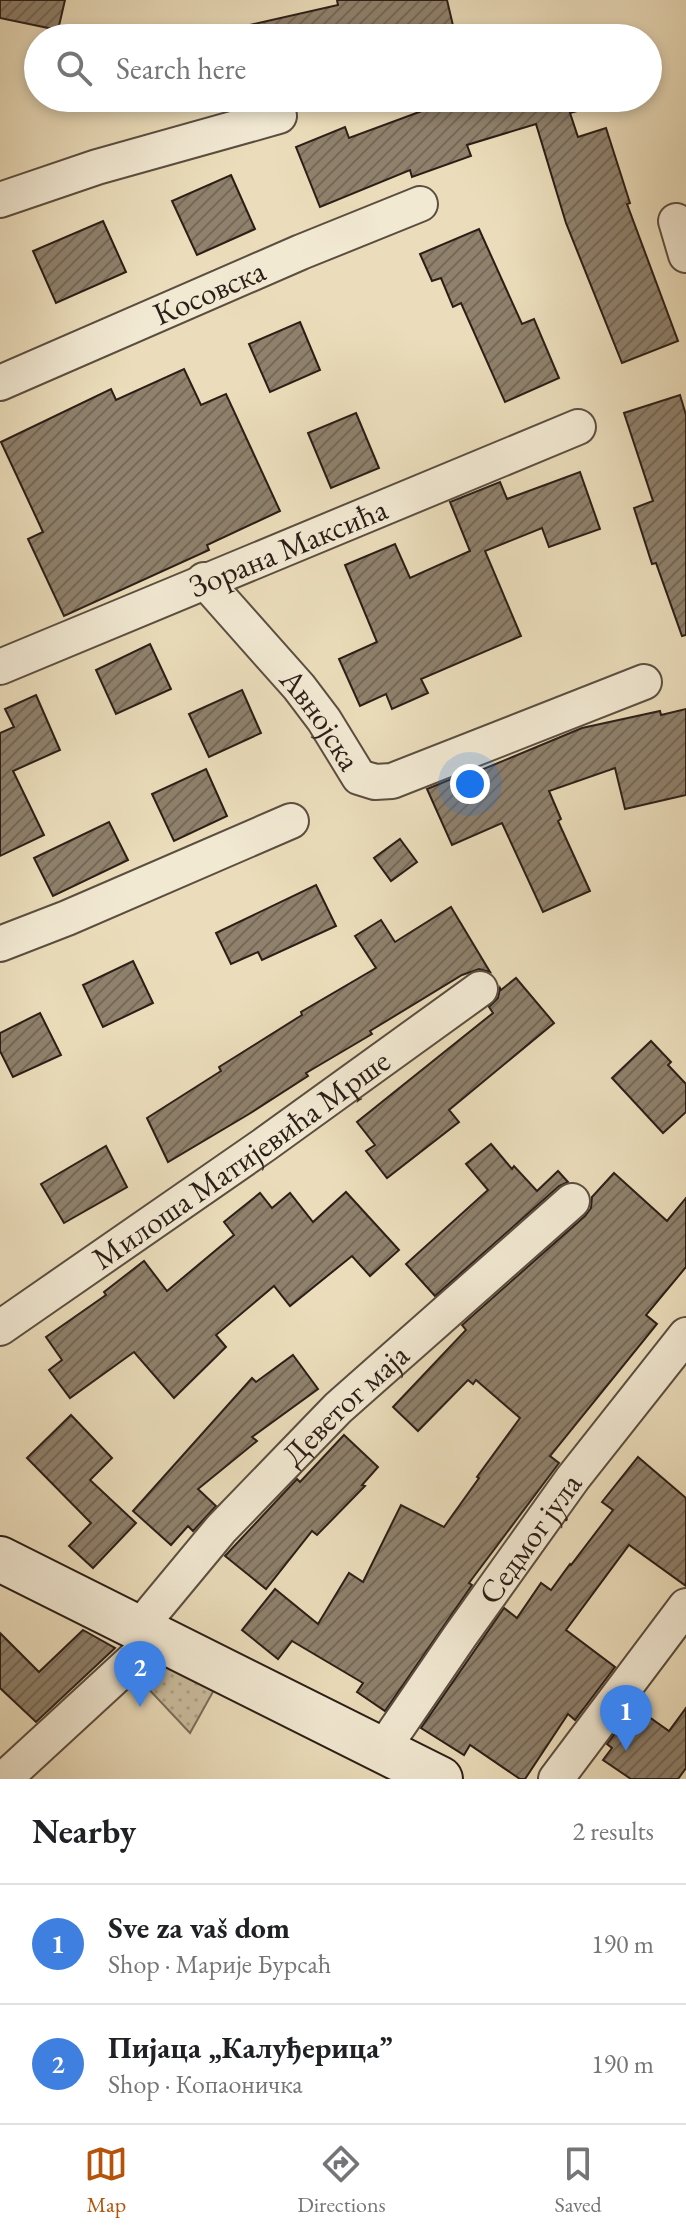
<!DOCTYPE html>
<html lang="en">
<head>
<meta charset="utf-8">
<style>
	:root { --surface:#fff; --page:#f6f6f6; --text:#202124; --muted:#757577; --line:#e0e0e0; --accent:#b45309 }
	body { margin:0; font-family:"EB Garamond",serif; background:var(--page); color:var(--text) }
	.you { position:absolute; left:470px; top:784px; width:28px; height:28px; margin:-20px; border:6px solid #fff; border-radius:50%; background:#1a73e8; box-shadow:0 0 0 12px #1a73e833 }
	.badge { display:grid; place-items:center; width:52px; height:52px; border-radius:50%; background:var(--accent); color:#fff; font-size:26px; font-weight:700 }
	.pin { position:absolute; translate:-50% -66px; filter:drop-shadow(0 2px 4px #0008) }
	.pin::after { content:''; position:absolute; top:42px; width:28px; height:24px; background:inherit; clip-path:polygon(0 0,100% 0,50% 100%) }
	.list { margin:0; padding:0; list-style:none }
	h2 { display:flex; justify-content:space-between; align-items:center; height:104px; margin:0; padding:0 32px; font-size:34px }
	h2 small { font-size:26px; font-weight:400; color:var(--muted) }
	.list li { display:grid; grid-template-columns:52px 1fr auto; gap:24px; align-items:center; box-sizing:border-box; height:120px; padding:0 32px; border-top:2px solid var(--line) }
	.list b { display:block; font-size:30px; white-space:nowrap }
	.list p { margin:0; font-size:26px; white-space:nowrap; color:var(--muted) }
	.list em { font-size:26px; font-style:normal; color:var(--muted) }
	.icon { flex:none; width:44px; height:44px; fill:none; stroke:currentColor; stroke-width:2; stroke-linecap:round; stroke-linejoin:round }
	.map { position:relative; flex:none; width:686px; height:1779px; overflow:hidden }
	.search { position:absolute; background:var(--surface); box-shadow:0 4px 12px #0003; left:24px; right:24px; top:24px; height:88px; display:flex; align-items:center; gap:20px; box-sizing:border-box; padding:0 28px; border-radius:44px; color:var(--muted); font-size:30px }
	.sheet { height:344px; background:var(--surface) }
	nav { display:flex; justify-content:space-around; align-items:center; box-sizing:border-box; height:112px; border-top:2px solid var(--line); background:var(--surface); font-size:22px; color:var(--muted) }
	nav a { display:grid; justify-items:center; gap:4px }
	nav .on { color:var(--accent) }
	.map>svg:first-child { display:block }
	.park { fill:url(#park-dots); stroke:#7a6e5b; stroke-width:2 }
	.building { fill:url(#building-hatch); stroke:#2b1e17; stroke-width:2 }
	.lines { fill:none; stroke-linecap:round; stroke-linejoin:round }
	.street-casing { stroke:#5b4e40; stroke-width:38 }
	.secondary-casing { stroke:#2b1e17; stroke-width:48 }
	.street { stroke:#f2e9d3; stroke-width:34 }
	.secondary { stroke:#f2e9d3; stroke-width:44 }
	.labels { text-anchor:middle; stroke-width:8; stroke-linejoin:round; paint-order:stroke }
	.street-label { font-size:32px; fill:#2b1e17; stroke:#f2e9d3 }
</style>
</head>
<body>
<div class="map">
<svg width="686" height="1779" viewBox="0 0 686 1779">
	<defs>
		<pattern id="park-dots" width="8" height="8" patternUnits="userSpaceOnUse" patternTransform="scale(2)"><rect width="8" height="8" fill="#cabd9f"/><path d="M2 2h.1M6 6h.1" fill="none" stroke="#aea288" stroke-width="1.8" stroke-linecap="round"/></pattern>
		<pattern id="building-hatch" width="6" height="6" patternUnits="userSpaceOnUse" patternTransform="scale(2)"><rect width="6" height="6" fill="#8f816c"/><path d="M-1 1l2-2M0 6l6-6M5 7l2-2" fill="none" stroke="#756958"/></pattern>
	</defs>
	<rect width="100%" height="100%" fill="#ebddbb"/>
	<filter id="stains"><feTurbulence type="fractalNoise" baseFrequency=".0025" numOctaves="4"/><feColorMatrix values="0 0 0 0 .2 0 0 0 0 .09 0 0 0 0 .02 0 0 0 .5 -.17"/></filter>
	<radialGradient id="worn" r=".72"><stop offset=".6" stop-color="#630" stop-opacity="0"/><stop offset="1" stop-color="#630" stop-opacity=".3"/></radialGradient>
	<polygon class="park" points="159,1661 214,1690 190,1733 142,1682"/>
	<g class="building">
		<polygon points="0,0 65,0 58,30 0,18"/>
		<polygon points="337,0 447,0 455,34 440,38 243,38 241,27 338,5"/>
		<polygon points="457,98 597,98 598,105 570,113 578,137 606,128 630,203 627,204 678,341 622,363 566,223 536,124 467,145 471,156 412,177 410,170 320,207 296,147 345,127 349,138"/>
		<polygon points="231,175 255,229 197,255 172,201"/>
		<polygon points="103,221 126,272 56,303 33,251"/>
		<polygon points="479,229 522,324 534,319 559,378 505,402 461,303 453,307 441,278 432,281 420,254"/>
		<polygon points="300,322 320,370 270,392 249,344"/>
		<polygon points="184,369 201,405 226,394 280,511 207,545 209,550 64,616 28,539 43,532 1,442 111,389 116,400"/>
		<polygon points="680,395 686,415 686,635 682,636 656,563 652,564 634,508 653,501 624,413"/>
		<polygon points="356,413 379,468 331,488 308,433"/>
		<polygon points="580,472 600,529 549,547 542,528 485,551 521,636 421,679 428,693 392,709 386,694 360,706 339,659 377,642 345,565 395,544 410,578 470,551 450,502 500,482 507,499"/>
		<polygon points="150,644 171,689 116,714 96,670"/>
		<polygon points="242,690 261,733 209,757 189,714"/>
		<polygon points="36,695 60,750 13,771 44,835 0,856 0,733 14,727 5,709"/>
		<polygon points="686,709 686,795 625,809 615,768 549,791 561,819 558,821 590,891 543,912 502,823 452,845 427,789 473,770 474,773 582,728 660,711 661,715"/>
		<polygon points="206,769 227,816 174,841 152,794"/>
		<polygon points="109,822 128,860 53,896 34,858"/>
		<polygon points="400,839 417,862 391,881 374,858"/>
		<polygon points="316,885 336,926 262,960 258,952 231,964 216,933"/>
		<polygon points="451,907 490,972 479,969 462,975 370,1031 372,1034 306,1073 308,1076 249,1114 168,1162 147,1118 221,1071 219,1067 302,1015 301,1012 376,968 355,936 381,920 395,942"/>
		<polygon points="133,961 153,1003 103,1027 83,985"/>
		<polygon points="516,978 554,1023 449,1110 459,1122 387,1178 366,1151 375,1145 357,1122 493,1013 489,1007 498,998 500,988 501,990"/>
		<polygon points="40,1013 61,1055 13,1077 0,1051 0,1033"/>
		<polygon points="651,1041 671,1062 668,1065 686,1084 686,1112 663,1133 612,1078"/>
		<polygon points="491,1144 512,1169 514,1166 537,1191 558,1171 568,1182 559,1186 435,1296 406,1264 488,1190 466,1164"/>
		<polygon points="106,1146 127,1187 64,1223 41,1184"/>
		<polygon points="614,1173 667,1221 686,1198 686,1267 646,1315 657,1324 550,1456 559,1463 469,1583 472,1585 385,1711 357,1692 363,1683 292,1641 278,1659 242,1630 275,1589 318,1624 349,1573 363,1582 401,1505 444,1527 479,1478 477,1477 520,1418 476,1380 473,1384 468,1380 418,1431 393,1407 466,1330 462,1325 585,1216 591,1208 592,1197"/>
		<polygon points="346,1192 399,1250 370,1276 352,1256 290,1306 274,1286 216,1335 226,1347 174,1398 134,1352 70,1398 49,1370 62,1360 46,1337 106,1295 104,1292 144,1261 167,1291 234,1235 224,1222 260,1193 272,1208 290,1193 313,1222"/>
		<polygon points="293,1355 318,1389 252,1437 257,1441 198,1489 216,1506 193,1531 188,1526 171,1545 133,1511 252,1378 256,1382"/>
		<polygon points="71,1415 112,1458 90,1480 136,1523 93,1568 69,1546 91,1523 27,1458"/>
		<polygon points="344,1435 378,1467 362,1485 365,1486 317,1535 312,1531 266,1589 225,1556 297,1479 300,1482"/>
		<polygon points="638,1457 686,1498 686,1586 629,1545 566,1630 615,1667 575,1720 568,1714 525,1779 520,1779 470,1745 464,1755 421,1728 504,1608 517,1618 541,1583 551,1590 570,1564 571,1565 613,1510 602,1502"/>
		<polygon points="83,1630 115,1648 36,1722 0,1688 0,1633 39,1672"/>
		<polygon points="635,1707 669,1731 686,1708 686,1768 678,1779 631,1779 603,1760 612,1748 607,1744"/>
	</g>
	<g class="lines">
		<g class="street-casing">
			<g id="street">
				<polyline points="0,200 97,167 279,116"/>
				<polyline points="676,221 686,255"/>
				<path id="s1" d="M0,383L301,252L420,204"/>
				<path id="s2" d="M204,580L299,687L324,720L359,777L375,782L392,781L644,682"/>
				<path id="s3" d="M0,667L578,427"/>
				<polyline points="0,944 67,918 291,821"/>
				<path id="s4" d="M0,1328L264,1145L480,989"/>
				<path id="s5" d="M138,1629L221,1529L338,1408L572,1201"/>
				<path id="s6" d="M382,1750L460,1636L573,1478L686,1335"/>
				<polyline points="4,1779 156,1639"/>
				<polyline points="556,1779 686,1606"/>
			</g>
		</g>
		<g class="secondary-casing">
			<polyline id="secondary" points="0,1559 440,1779"/>
		</g>
		<use href="#street" class="street"/>
		<use href="#secondary" class="secondary"/>
	</g>
	<g class="labels">
		<g class="street-label">
			<text dy="11" stroke="none"><textPath href="#s1" startOffset="228">Косовска</textPath></text>
			<text dy="11" stroke="none"><textPath href="#s3" startOffset="312">Зорана Максића</textPath></text>
			<text dy="11" stroke="none"><textPath href="#s2" startOffset="182">Авнојска</textPath></text>
			<text dy="11" stroke="none"><textPath href="#s4" startOffset="294">Милоша Матијевића Мрше</textPath></text>
			<text dy="11" stroke="none"><textPath href="#s5" startOffset="306">Деветог маја</textPath></text>
			<text dy="11" stroke="none"><textPath href="#s6" startOffset="258">Седмог јула</textPath></text>
		</g>
	</g>
	<rect width="100%" height="100%" filter="url(#stains)"/>
	<rect width="100%" height="100%" fill="url(#worn)"/>
</svg>
<div class="you"></div>
<div class="pin badge" style="left:626px;top:1751px;background:#3f7fe0">1</div>
<div class="pin badge" style="left:140px;top:1707px;background:#3f7fe0">2</div>
<div class="search"><svg class="icon" aria-label="search" viewBox="0 0 24 24"><circle cx="10" cy="10" r="6"/><path d="M15 15l6 6"/></svg>Search here</div>
</div>
<section class="sheet">
<h2>Nearby<small>2 results</small></h2>
<ul class="list">
<li><span class="badge" style="background:#3f7fe0">1</span><div><b>Sve za vaš dom</b><p>Shop · Марије Бурсаћ</p></div><em>190 m</em></li>
<li><span class="badge" style="background:#3f7fe0">2</span><div><b>Пијаца „Калуђерица”</b><p>Shop · Копаоничка</p></div><em>190 m</em></li>
</ul>
</section>
<nav>
<a class="on"><svg class="icon" aria-label="map" viewBox="0 0 24 24"><path d="M3 6l6-2 6 2 6-2v14l-6 2-6-2-6 2zM9 4v14M15 6v14"/></svg>Map</a>
<a><svg class="icon" aria-label="directions" viewBox="0 0 24 24"><path d="M12 3l9 9-9 9-9-9zM9 14v-3h6M13 9l2 2-2 2"/></svg>Directions</a>
<a><svg class="icon" aria-label="saved" viewBox="0 0 24 24"><path d="M7 4h10v16l-5-4-5 4z"/></svg>Saved</a>
</nav>
</body>
</html>
